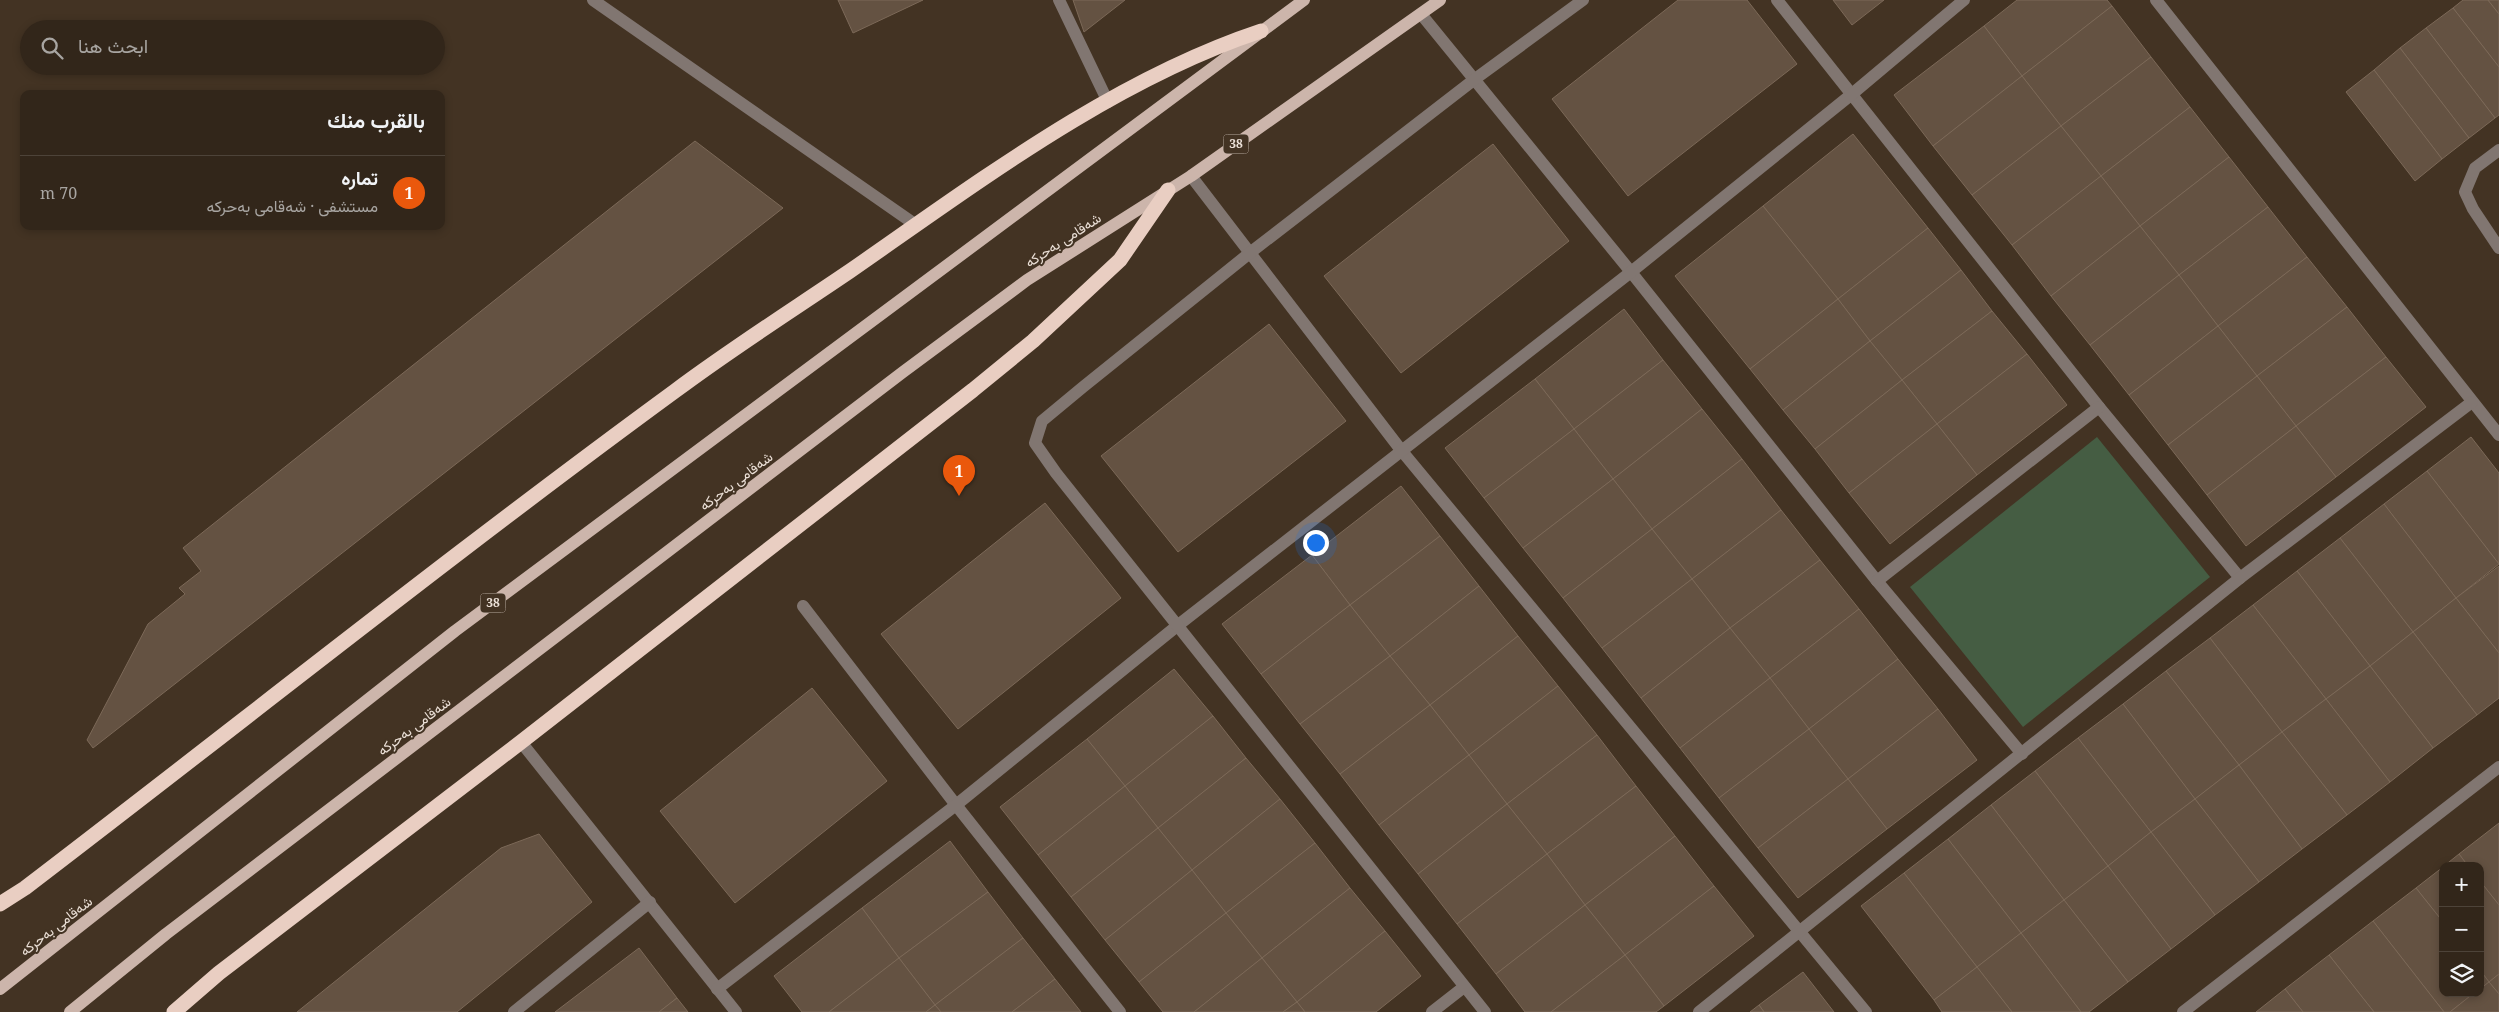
<!DOCTYPE html>
<html lang="ar">
<head>
<meta charset="utf-8">
<style>
	:root { --surface:#32261a; --page:#3a2e23; --text:#f1f3f6; --muted:#a8a5a2; --line:#4d4339; --accent:#ea580c }
	body { margin:0; font-family:"Noto Serif",Vazirmatn,serif; background:var(--page); color:var(--text); direction:rtl }
	.controls { position:absolute; right:15px; bottom:15px; display:grid; overflow:hidden; border-radius:10px; box-shadow:0 2px 8px #0003 }
	.controls button { width:45px; height:45px; display:grid; place-items:center; padding:0; border:0; border-bottom:1px solid var(--line); background:var(--surface); color:var(--text); font:25px sans-serif }
	.you { position:absolute; left:1315px; top:542px; width:18px; height:18px; margin:-12px; border:4px solid #fff; border-radius:50%; background:#1a73e8; box-shadow:0 0 0 8px #1a73e833 }
	.badge { display:grid; place-items:center; width:32px; height:32px; border-radius:50%; background:var(--accent); color:#fff; font-size:16px; font-weight:700 }
	.pin { position:absolute; translate:-50% -41px; filter:drop-shadow(0 1px 2px #0008) }
	.pin::after { content:''; position:absolute; top:26px; width:18px; height:15px; background:inherit; clip-path:polygon(0 0,100% 0,50% 100%) }
	.list { margin:0; padding:0; list-style:none }
	h2 { display:flex; justify-content:space-between; align-items:center; height:65px; margin:0; padding:0 20px; font-size:21px }
	h2 small { font-size:16px; font-weight:400; color:var(--muted) }
	.list li { display:grid; grid-template-columns:32px 1fr auto; gap:15px; align-items:center; box-sizing:border-box; height:75px; padding:0 20px; border-top:1px solid var(--line) }
	.list b { display:block; font-size:19px; white-space:nowrap }
	.list p { margin:0; font-size:16px; white-space:nowrap; color:var(--muted) }
	.list em { font-size:16px; font-style:normal; color:var(--muted) }
	.icon { flex:none; width:28px; height:28px; fill:none; stroke:currentColor; stroke-width:2; stroke-linecap:round; stroke-linejoin:round }
	.map { position:relative; flex:none; width:2499px; height:1012px; overflow:hidden; direction:ltr }
	.search { position:absolute; background:var(--surface); box-shadow:0 2px 8px #0003; left:20px; top:20px; width:425px; height:55px; display:flex; align-items:center; gap:12px; box-sizing:border-box; padding:0 18px; border-radius:28px; color:var(--muted); font-size:19px }
	.panel { position:absolute; background:var(--surface); box-shadow:0 2px 8px #0003; left:20px; top:90px; width:425px; height:140px; border-radius:10px; direction:rtl }
	.map>svg:first-child { display:block }
	.green { fill:#455d43 }
	.building { fill:#645242; stroke:#7c6958 }
	.lines { fill:none; stroke-linecap:round; stroke-linejoin:round }
	.minor { stroke:#817671; stroke-width:12 }
	.major { stroke:#ccb5ab; stroke-width:12 }
	.highway { stroke:#e9cec2; stroke-width:15 }
	.labels { text-anchor:middle; stroke-width:4; stroke-linejoin:round; paint-order:stroke }
	.shield { fill:#433323; stroke:#b9aca1; stroke-width:1 }
	.shield-label { font-size:12px; font-weight:bold; fill:#ebe0d7 }
	.street-label { font-size:14px; fill:#ebe0d7; stroke:#433323 }
</style>
</head>
<body>
<div class="map">
<svg width="2499" height="1012" viewBox="0 0 2499 1012">
	<rect width="100%" height="100%" fill="#433323"/>
	<polygon class="green" points="2097,437 2210,577 2023,727 1910,587"/>
	<g class="building">
		<polygon points="838,0 923,0 853,33"/>
		<polygon points="1073,0 1125,0 1084,32"/>
		<polygon points="1678,0 1747,0 1797,64 1628,196 1552,99"/>
		<polygon points="1833,0 1884,0 1852,25"/>
		<polygon points="2017,0 2107,0 2112,6 2022,76 1984,26"/>
		<polygon points="2463,0 2488,0 2499,14 2499,67 2453,8"/>
		<polygon points="2488,0 2499,0 2499,14"/>
		<polygon points="2112,6 2151,57 2061,126 2022,76"/>
		<polygon points="2453,8 2499,67 2499,115 2495,118 2426,28"/>
		<polygon points="1984,26 2022,76 1933,146 1894,95"/>
		<polygon points="2426,28 2495,118 2469,138 2400,48"/>
		<polygon points="2400,48 2469,138 2442,159 2374,70"/>
		<polygon points="2151,57 2190,107 2101,176 2061,126"/>
		<polygon points="2374,70 2442,159 2415,181 2346,92"/>
		<polygon points="2022,76 2061,126 1972,195 1933,146"/>
		<polygon points="2190,107 2229,157 2140,226 2101,176"/>
		<polygon points="2061,126 2101,176 2012,245 1972,195"/>
		<polygon points="1853,134 1928,228 1838,299 1763,206"/>
		<polygon points="695,141 783,208 93,748 87,740 148,624 185,594 179,588 201,571 183,548"/>
		<polygon points="1493,144 1569,241 1401,373 1324,276"/>
		<polygon points="2229,157 2268,207 2179,275 2140,226"/>
		<polygon points="2101,176 2140,226 2051,296 2012,245"/>
		<polygon points="1763,206 1838,299 1750,369 1675,276"/>
		<polygon points="2268,207 2307,257 2218,326 2179,275"/>
		<polygon points="2140,226 2179,275 2090,345 2051,296"/>
		<polygon points="1928,228 1961,270 1870,341 1838,299"/>
		<polygon points="2307,257 2347,307 2257,376 2218,326"/>
		<polygon points="1961,270 1992,311 1902,380 1870,341"/>
		<polygon points="2179,275 2218,326 2129,395 2090,345"/>
		<polygon points="1838,299 1870,341 1783,410 1750,369"/>
		<polygon points="2347,307 2386,357 2296,426 2257,376"/>
		<polygon points="1624,309 1663,360 1574,429 1535,379"/>
		<polygon points="1992,311 2027,354 1937,424 1902,380"/>
		<polygon points="1269,324 1346,421 1178,552 1101,456"/>
		<polygon points="2218,326 2257,376 2168,445 2129,395"/>
		<polygon points="1870,341 1902,380 1815,449 1783,410"/>
		<polygon points="2027,354 2067,405 1977,475 1937,424"/>
		<polygon points="2386,357 2426,407 2336,477 2296,426"/>
		<polygon points="1663,360 1702,409 1613,479 1574,429"/>
		<polygon points="2257,376 2296,426 2207,495 2168,445"/>
		<polygon points="1535,379 1574,429 1484,498 1445,448"/>
		<polygon points="1902,380 1937,424 1849,493 1815,449"/>
		<polygon points="1702,409 1742,459 1652,529 1613,479"/>
		<polygon points="1937,424 1977,475 1890,544 1849,493"/>
		<polygon points="2296,426 2336,477 2246,546 2207,495"/>
		<polygon points="1574,429 1613,479 1523,548 1484,498"/>
		<polygon points="2471,437 2499,473 2499,564 2427,471"/>
		<polygon points="1742,459 1781,510 1692,579 1652,529"/>
		<polygon points="2427,471 2499,564 2456,598 2384,504"/>
		<polygon points="1613,479 1652,529 1563,598 1523,548"/>
		<polygon points="1401,486 1440,536 1350,605 1312,555"/>
		<polygon points="1045,503 1121,598 958,729 881,634"/>
		<polygon points="2384,504 2456,598 2413,632 2340,538"/>
		<polygon points="1781,510 1820,560 1730,628 1692,579"/>
		<polygon points="1652,529 1692,579 1602,648 1563,598"/>
		<polygon points="1440,536 1479,586 1390,656 1350,605"/>
		<polygon points="2340,538 2413,632 2370,666 2297,571"/>
		<polygon points="1312,555 1350,605 1261,674 1222,624"/>
		<polygon points="1820,560 1859,609 1770,678 1730,628"/>
		<polygon points="2499,566 2499,653 2456,598"/>
		<polygon points="2297,571 2370,666 2326,699 2253,605"/>
		<polygon points="1692,579 1730,628 1641,698 1602,648"/>
		<polygon points="1479,586 1518,636 1430,705 1390,656"/>
		<polygon points="2456,598 2499,653 2499,698 2477,715 2413,632"/>
		<polygon points="1350,605 1390,656 1300,724 1261,674"/>
		<polygon points="2253,605 2326,699 2282,732 2210,638"/>
		<polygon points="1859,609 1898,659 1809,729 1770,678"/>
		<polygon points="1730,628 1770,678 1680,748 1641,698"/>
		<polygon points="2413,632 2477,715 2433,748 2370,666"/>
		<polygon points="1518,636 1558,686 1469,755 1430,705"/>
		<polygon points="2210,638 2282,732 2239,765 2166,671"/>
		<polygon points="1390,656 1430,705 1340,774 1300,724"/>
		<polygon points="1898,659 1938,709 1848,779 1809,729"/>
		<polygon points="2370,666 2433,748 2390,782 2326,699"/>
		<polygon points="1174,669 1213,716 1125,786 1087,739"/>
		<polygon points="2166,671 2239,765 2195,799 2123,704"/>
		<polygon points="1770,678 1809,729 1719,798 1680,748"/>
		<polygon points="1558,686 1597,735 1507,804 1469,755"/>
		<polygon points="812,688 887,781 735,903 660,811"/>
		<polygon points="2326,699 2390,782 2347,815 2282,732"/>
		<polygon points="2123,704 2195,799 2151,832 2078,738"/>
		<polygon points="1430,705 1469,755 1379,825 1340,774"/>
		<polygon points="1938,709 1977,760 1887,829 1848,779"/>
		<polygon points="1213,716 1246,758 1158,828 1125,786"/>
		<polygon points="1809,729 1848,779 1758,848 1719,798"/>
		<polygon points="2282,732 2347,815 2302,849 2239,765"/>
		<polygon points="1597,735 1636,786 1547,854 1507,804"/>
		<polygon points="2078,738 2151,832 2108,866 2035,771"/>
		<polygon points="1087,739 1125,786 1038,855 1000,807"/>
		<polygon points="1469,755 1507,804 1418,874 1379,825"/>
		<polygon points="1246,758 1280,799 1192,870 1158,828"/>
		<polygon points="2239,765 2302,849 2259,882 2195,799"/>
		<polygon points="2035,771 2108,866 2064,900 1991,805"/>
		<polygon points="1848,779 1887,829 1798,898 1758,848"/>
		<polygon points="1125,786 1158,828 1071,897 1038,855"/>
		<polygon points="1636,786 1675,836 1585,905 1547,854"/>
		<polygon points="1280,799 1315,843 1226,913 1192,870"/>
		<polygon points="2195,799 2259,882 2215,915 2151,832"/>
		<polygon points="1507,804 1547,854 1457,924 1418,874"/>
		<polygon points="1991,805 2064,900 2021,933 1948,839"/>
		<polygon points="2499,823 2499,905 2480,881 2480,866 2468,866 2459,854"/>
		<polygon points="1158,828 1192,870 1105,940 1071,897"/>
		<polygon points="2151,832 2215,915 2171,949 2108,866"/>
		<polygon points="539,834 592,902 457,1012 297,1012 501,848"/>
		<polygon points="1675,836 1714,886 1625,955 1585,905"/>
		<polygon points="1948,839 2021,933 1977,967 1904,873"/>
		<polygon points="950,841 988,892 899,958 862,908"/>
		<polygon points="1315,843 1350,888 1262,958 1226,913"/>
		<polygon points="1547,854 1585,905 1496,974 1457,924"/>
		<polygon points="2459,854 2468,866 2444,866"/>
		<polygon points="2108,866 2171,949 2128,982 2064,900"/>
		<polygon points="2443,867 2443,922 2416,888"/>
		<polygon points="1192,870 1226,913 1139,982 1105,940"/>
		<polygon points="1904,873 1977,967 1934,1000 1861,906"/>
		<polygon points="2480,881 2499,905 2499,974 2489,982 2480,970"/>
		<polygon points="1714,886 1754,936 1664,1006 1625,955"/>
		<polygon points="1350,888 1385,931 1297,1002 1262,958"/>
		<polygon points="2416,888 2443,922 2443,993 2474,993 2450,1012 2444,1012 2373,921"/>
		<polygon points="988,892 1023,938 935,1005 899,958"/>
		<polygon points="2064,900 2128,982 2089,1012 2081,1012 2021,933"/>
		<polygon points="1585,905 1625,955 1551,1012 1525,1012 1496,974"/>
		<polygon points="862,908 899,958 829,1012 802,1012 774,976"/>
		<polygon points="1226,913 1262,958 1194,1012 1163,1012 1139,982"/>
		<polygon points="2373,921 2444,1012 2374,1012 2329,955"/>
		<polygon points="1385,931 1421,976 1376,1012 1305,1012 1297,1002"/>
		<polygon points="2021,933 2081,1012 2012,1012 1977,967"/>
		<polygon points="1023,938 1055,979 1012,1012 941,1012 935,1005"/>
		<polygon points="639,948 677,998 659,1012 555,1012"/>
		<polygon points="1625,955 1664,1006 1656,1012 1551,1012"/>
		<polygon points="2329,955 2374,1012 2303,1012 2285,989"/>
		<polygon points="899,958 935,1005 926,1012 829,1012"/>
		<polygon points="1262,958 1297,1002 1283,1012 1194,1012"/>
		<polygon points="1977,967 2012,1012 1942,1012 1934,1000"/>
		<polygon points="2480,970 2489,982 2480,989"/>
		<polygon points="1803,972 1834,1012 1764,1012 1759,1005"/>
		<polygon points="2499,974 2499,994 2489,982"/>
		<polygon points="1055,979 1081,1012 1012,1012"/>
		<polygon points="2489,982 2499,994 2499,1012 2450,1012 2474,993 2480,993 2480,989"/>
		<polygon points="2285,989 2303,1012 2256,1012"/>
		<polygon points="677,998 688,1012 659,1012"/>
		<polygon points="1297,1002 1305,1012 1283,1012"/>
		<polygon points="935,1005 941,1012 926,1012"/>
		<polygon points="1759,1005 1764,1012 1750,1012"/>
	</g>
	<g class="lines">
		<g class="minor">
			<polyline points="593,0 916,225"/>
			<polyline points="1059,0 1108,102"/>
			<polyline points="1777,0 2099,407 2240,578"/>
			<polyline points="2156,0 2499,435"/>
			<polyline points="1421,14 1631,272 1877,581 2022,754"/>
			<polyline points="2499,150 2475,168 2465,192 2473,209 2499,248"/>
			<polyline points="1191,176 1401,450 1866,1012"/>
			<polyline points="1877,581 2099,407"/>
			<polyline points="803,606 956,805 1120,1012"/>
			<polyline points="521,742 736,1012"/>
			<polyline points="717,989 956,805 1177,626 1631,272 1852,94 1964,0"/>
			<polyline points="514,1012 650,902"/>
			<polyline points="1432,1012 1464,987"/>
			<polyline points="1485,1012 1056,473 1035,443 1042,421 1083,387 1251,252 1475,79 1583,0"/>
			<polyline points="1699,1012 2240,578 2472,402"/>
			<polyline points="2183,1012 2499,767"/>
		</g>
		<g class="major">
			<polyline points="0,989 455,631 1304,0"/>
			<polyline points="70,1012 166,934 903,372 1027,280 1191,176 1440,0"/>
		</g>
		<g class="highway">
			<path d="M0,904L25,888C241,723 455,552 675,391C731,349 791,311 850,271C977,183 1113,80 1261,31"/>
			<polyline points="174,1012 219,973 521,742 973,390 1033,341 1120,260 1168,190"/>
		</g>
	</g>
	<g class="labels">
		<g class="shield">
			<rect x="1223.5" y="134.5" width="25" height="19" rx="4"/>
			<rect x="480.5" y="593.5" width="25" height="19" rx="4"/>
		</g>
		<g class="shield-label">
			<text x="1236" y="148">38</text>
			<text x="493" y="607">38</text>
		</g>
		<g class="street-label">
			<text transform="translate(1063 240) rotate(-33)" y="5">شەقامی بەحرکە</text>
			<text transform="translate(736 481) rotate(-37)" y="5">شەقامی بەحرکە</text>
			<text transform="translate(414 726) rotate(-37)" y="5">شەقامی بەحرکە</text>
			<text transform="translate(56 926) rotate(-38)" y="5">شەقامی بەحرکە</text>
		</g>
	</g>
</svg>
<div class="controls">
<button>+</button>
<button>−</button>
<button><svg class="icon" aria-label="layers" viewBox="0 0 24 24"><path d="M12 4l9 5-9 5-9-5zM3 14l9 5 9-5"/></svg></button>
</div>
<div class="you"></div>
<div class="pin badge" style="left:959px;top:496px">1</div>
<div class="search"><svg class="icon" aria-label="search" viewBox="0 0 24 24"><circle cx="10" cy="10" r="6"/><path d="M15 15l6 6"/></svg>ابحث هنا</div>
<section class="panel">
<h2>بالقرب منك<small></small></h2>
<ul class="list">
<li><span class="badge">1</span><div><b>تمارە</b><p>مستشفى · شەقامی بەحرکە</p></div><em>70 m</em></li>
</ul>
</section>
</div>
</body>
</html>
